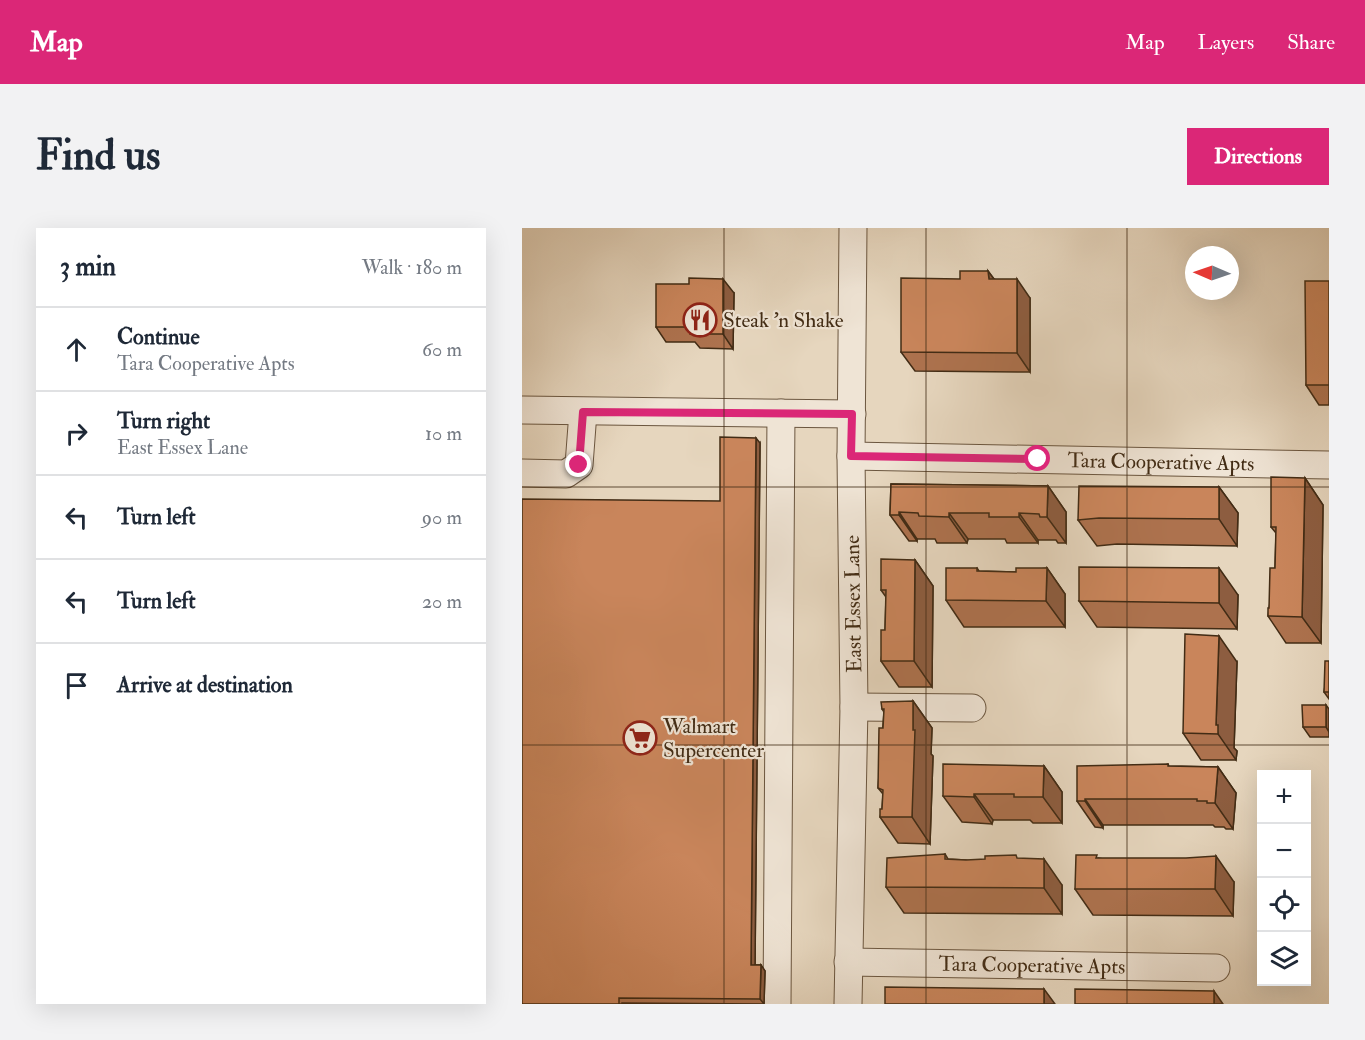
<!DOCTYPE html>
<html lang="en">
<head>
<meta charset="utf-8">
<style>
	:root { --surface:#fff; --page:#f2f2f3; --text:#1f2937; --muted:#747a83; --line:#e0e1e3; --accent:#db2777 }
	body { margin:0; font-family:"IM FELL Double Pica",serif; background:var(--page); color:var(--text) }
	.controls { position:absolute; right:18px; bottom:18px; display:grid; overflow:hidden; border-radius:0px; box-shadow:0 6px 24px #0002 }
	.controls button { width:54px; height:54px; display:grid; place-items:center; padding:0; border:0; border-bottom:2px solid var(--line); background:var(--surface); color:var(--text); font:30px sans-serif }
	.compass { position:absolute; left:663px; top:18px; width:54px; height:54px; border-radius:50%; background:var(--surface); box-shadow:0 6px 24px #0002; rotate:272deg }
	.stop { position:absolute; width:18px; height:18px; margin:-14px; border:4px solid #db2777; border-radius:50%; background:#fff }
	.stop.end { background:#db2777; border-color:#fff; box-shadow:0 2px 6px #0008 }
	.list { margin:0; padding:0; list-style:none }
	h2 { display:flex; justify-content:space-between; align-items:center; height:78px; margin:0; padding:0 24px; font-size:26px }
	h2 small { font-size:20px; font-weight:400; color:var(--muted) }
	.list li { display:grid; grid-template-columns:39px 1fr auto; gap:18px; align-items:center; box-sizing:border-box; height:84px; padding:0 24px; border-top:2px solid var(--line) }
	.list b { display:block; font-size:22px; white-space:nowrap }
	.list p { margin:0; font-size:20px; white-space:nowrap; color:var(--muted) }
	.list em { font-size:20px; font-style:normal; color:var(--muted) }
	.icon { flex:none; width:33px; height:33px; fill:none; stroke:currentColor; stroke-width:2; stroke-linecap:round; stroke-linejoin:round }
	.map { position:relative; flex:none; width:807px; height:776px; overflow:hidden; border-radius:0px }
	header { display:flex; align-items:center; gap:36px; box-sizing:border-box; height:84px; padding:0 30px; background:var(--accent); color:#fff }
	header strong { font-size:28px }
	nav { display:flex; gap:33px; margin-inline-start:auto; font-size:21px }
	.intro { display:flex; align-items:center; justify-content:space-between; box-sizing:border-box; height:144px; padding:0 36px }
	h1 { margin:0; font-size:42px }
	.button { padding:15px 27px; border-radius:0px; background:var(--accent); color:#fff; font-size:21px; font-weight:700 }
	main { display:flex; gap:36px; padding:0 36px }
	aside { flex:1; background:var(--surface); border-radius:0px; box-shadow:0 6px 24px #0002 }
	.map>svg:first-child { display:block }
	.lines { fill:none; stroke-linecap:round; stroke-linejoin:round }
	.minor-casing { stroke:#6b563f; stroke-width:29 }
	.minor { stroke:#efe4d5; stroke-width:27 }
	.wall { fill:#ad724e; stroke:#422c15; stroke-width:1.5 }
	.shaded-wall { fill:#8d5d40; stroke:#422c15; stroke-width:1.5 }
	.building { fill:#c9855b; stroke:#422c15; stroke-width:1.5 }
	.route { stroke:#db2777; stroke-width:8 }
	.grid { fill:none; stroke:#422c15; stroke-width:1.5; stroke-opacity:0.55 }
	.labels { text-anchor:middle; stroke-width:4.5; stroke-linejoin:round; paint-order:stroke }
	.poi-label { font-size:21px; fill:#422c15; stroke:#efe4d5; text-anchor:start }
	.street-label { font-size:21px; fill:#422c15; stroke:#efe4d5 }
</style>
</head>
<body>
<header>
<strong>Map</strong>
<nav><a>Map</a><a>Layers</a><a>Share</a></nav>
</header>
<div class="intro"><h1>Find us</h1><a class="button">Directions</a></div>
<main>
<aside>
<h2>3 min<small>Walk · 180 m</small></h2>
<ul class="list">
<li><svg class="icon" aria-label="ahead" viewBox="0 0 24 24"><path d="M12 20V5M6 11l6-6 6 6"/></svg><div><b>Continue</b><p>Tara Cooperative Apts</p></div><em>60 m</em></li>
<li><svg class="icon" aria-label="right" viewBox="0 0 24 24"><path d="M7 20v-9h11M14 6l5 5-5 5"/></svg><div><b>Turn right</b><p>East Essex Lane</p></div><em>10 m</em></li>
<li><svg class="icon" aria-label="left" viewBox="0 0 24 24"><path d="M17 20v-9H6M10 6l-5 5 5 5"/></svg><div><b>Turn left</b></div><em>90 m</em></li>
<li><svg class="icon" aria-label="left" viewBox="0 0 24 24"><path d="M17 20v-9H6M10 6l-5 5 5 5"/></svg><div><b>Turn left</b></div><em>20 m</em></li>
<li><svg class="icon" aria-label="arrive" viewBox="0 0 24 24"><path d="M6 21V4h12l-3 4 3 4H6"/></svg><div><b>Arrive at destination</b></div></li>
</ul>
</aside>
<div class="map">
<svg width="807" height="776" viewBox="0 0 807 776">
	<rect width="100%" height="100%" fill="#e6d6be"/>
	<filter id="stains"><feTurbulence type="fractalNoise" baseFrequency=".00333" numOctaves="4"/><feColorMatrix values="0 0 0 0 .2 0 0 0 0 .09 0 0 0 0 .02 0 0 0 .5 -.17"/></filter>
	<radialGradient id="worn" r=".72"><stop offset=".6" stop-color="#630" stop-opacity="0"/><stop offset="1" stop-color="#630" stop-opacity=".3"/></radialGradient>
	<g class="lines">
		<g class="minor-casing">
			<g id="minor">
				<polyline points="0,182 330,186"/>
				<path id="s1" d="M329,228L807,237"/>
				<polyline points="0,245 44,246 57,237 61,184"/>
				<polyline points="332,479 450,480"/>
				<path id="s2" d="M326,734L694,740"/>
				<polyline points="255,776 259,185"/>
				<polyline points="326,776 332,479 329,228 331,0"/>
			</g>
		</g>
		<use href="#minor" class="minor"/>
	</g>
	<g class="wall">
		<polygon points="466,43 472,51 508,70 508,144 393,143 379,124 438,51"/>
		<polygon points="807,53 807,177 797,177 784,157"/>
		<polygon points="212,65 211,121 178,120 173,114 144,114 134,99"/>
		<polygon points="238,215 233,737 239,737 243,743 242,776 100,775 100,776 0,776 198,273"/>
		<polygon points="783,250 801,277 799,415 764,415 746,388 753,340 754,305 749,299"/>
		<polygon points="369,256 526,258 544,284 544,315 536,315 534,312 516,312 516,315 485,315 483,311 446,311 445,315 415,315 413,311 395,311 395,313 387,313 368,287"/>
		<polygon points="697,259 716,285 715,318 595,316 575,318 556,292"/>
		<polygon points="393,332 411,358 410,459 377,459 359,433 363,402 364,369 359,362"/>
		<polygon points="455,340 457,343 494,344 525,340 543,366 543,399 442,399 424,372"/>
		<polygon points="716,367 715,401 575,399 557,373"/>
		<polygon points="807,433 807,471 802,464"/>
		<polygon points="715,434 712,520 715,523 714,532 679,532 661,505"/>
		<polygon points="391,473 410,500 409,526 411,528 408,616 376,615 358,589 360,581 361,566 356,560 362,484 360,481"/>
		<polygon points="807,481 807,509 788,509 781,499"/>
		<polygon points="646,536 647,538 696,539 714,565 711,601 704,601 702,599 693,599 691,597 581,597 581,600 573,599 555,573"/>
		<polygon points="522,538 540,564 540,595 511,595 508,592 471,592 470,596 440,594 421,568"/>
		<polygon points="423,626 426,631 444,632 540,657 540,686 382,685 364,659"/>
		<polygon points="576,630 712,654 711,688 571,687 553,661"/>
	</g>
	<g class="shaded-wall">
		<polygon points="466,43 480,62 467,51"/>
		<polygon points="201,51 212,65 211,121 201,106"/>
		<polygon points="495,51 508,70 508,144 495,125"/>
		<polygon points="234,210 238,215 233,742 229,737"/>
		<polygon points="783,250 801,277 799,415 780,389"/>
		<polygon points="526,258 544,284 544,315 525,289"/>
		<polygon points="697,259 716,285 715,318 697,291"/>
		<polygon points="377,284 395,311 395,313 377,287"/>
		<polygon points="427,285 446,311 445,315 427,289"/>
		<polygon points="497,285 516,312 516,315 497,289"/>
		<polygon points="393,332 411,358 410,459 392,433"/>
		<polygon points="525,340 543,366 543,399 524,373"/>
		<polygon points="697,340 716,367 715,401 697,375"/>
		<polygon points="697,408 715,434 712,520 715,523 714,532 696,506 694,497"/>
		<polygon points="391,473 410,500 409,526 411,528 408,616 390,589"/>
		<polygon points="804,477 807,481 807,504 804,499"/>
		<polygon points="522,538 540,564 540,595 521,569"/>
		<polygon points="696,539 714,565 711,601 693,575"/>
		<polygon points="452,566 471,592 470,596 452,569"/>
		<polygon points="563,571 581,597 581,600 563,573"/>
		<polygon points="694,628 712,654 711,688 693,661"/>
		<polygon points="522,631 540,657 540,686 522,660"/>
		<polygon points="239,737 243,743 242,776 238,771"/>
		<polygon points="522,761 533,776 522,776"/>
		<polygon points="692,763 701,776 692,776"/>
	</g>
	<g class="building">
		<polygon points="438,43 466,43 467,51 495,51 495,125 379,124 379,50 438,51"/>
		<polygon points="167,50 201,51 201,106 168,106 167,99 134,99 134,56 167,56"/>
		<polygon points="783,53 807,53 807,157 784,157"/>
		<polygon points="198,209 234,210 229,737 239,737 238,771 97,770 97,776 0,776 0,271 198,273"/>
		<polygon points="749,249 783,250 780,389 746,388 746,380 747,380 748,340 753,340 754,299 749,299"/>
		<polygon points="369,256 526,258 525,289 518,289 517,286 497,285 497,289 467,289 467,285 427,285 427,289 397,288 396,285 377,284 377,287 368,287"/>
		<polygon points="557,258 697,259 697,291 577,290 556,292"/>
		<polygon points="359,331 393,332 392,433 359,433 359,402 363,402 364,362 359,362"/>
		<polygon points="557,339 697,340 697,375 557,373"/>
		<polygon points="424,340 455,340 455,343 494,344 494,340 525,340 524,373 424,372"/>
		<polygon points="663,406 697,408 694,497 696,497 696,506 661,505"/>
		<polygon points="803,433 807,433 807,464 802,464"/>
		<polygon points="391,473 391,502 393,502 390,589 358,589 358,581 360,581 361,562 356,560 357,500 361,500 362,481 360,481 359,474"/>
		<polygon points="780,477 804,477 804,499 781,499"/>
		<polygon points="421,536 522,538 521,569 492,569 492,566 452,566 452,569 421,568"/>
		<polygon points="646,536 646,538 696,539 693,575 685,575 685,573 675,573 675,571 563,571 563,573 555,573 555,538"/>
		<polygon points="423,626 423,631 444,632 463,631 463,628 494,627 495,630 522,631 522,660 364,659 365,630"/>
		<polygon points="554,627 575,627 574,630 664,630 694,628 693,661 553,661"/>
		<polygon points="363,759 522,761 522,776 363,776"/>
		<polygon points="553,761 692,763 692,776 553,776"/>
	</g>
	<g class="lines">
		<polyline class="route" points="57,237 61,184 330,186 329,228 516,231"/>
	</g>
	<path class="grid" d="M202,0V776M404,0V776M605,0V776M0,259H807M0,517H807"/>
	<defs>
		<g id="restaurant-ring" transform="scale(1.725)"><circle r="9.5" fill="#efe4d5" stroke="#8f2418" stroke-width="1.5"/><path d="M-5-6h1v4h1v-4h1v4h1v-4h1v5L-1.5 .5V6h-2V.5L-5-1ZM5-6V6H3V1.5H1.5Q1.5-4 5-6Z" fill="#8f2418"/></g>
		<g id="supermarket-ring" transform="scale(1.725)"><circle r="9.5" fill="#efe4d5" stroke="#8f2418" stroke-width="1.5"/><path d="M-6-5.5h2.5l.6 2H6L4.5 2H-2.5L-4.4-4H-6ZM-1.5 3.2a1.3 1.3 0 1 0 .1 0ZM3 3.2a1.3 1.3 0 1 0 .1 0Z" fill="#8f2418"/></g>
	</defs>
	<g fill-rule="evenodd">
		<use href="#restaurant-ring" x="178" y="92"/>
		<use href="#supermarket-ring" x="118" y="510"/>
	</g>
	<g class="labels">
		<g class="poi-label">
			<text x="201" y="99">Steak 'n Shake</text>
			<text x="141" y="505">Walmart<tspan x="141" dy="24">Supercenter</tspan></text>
		</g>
		<g class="street-label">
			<text dy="7" stroke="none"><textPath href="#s1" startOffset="310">Tara Cooperative Apts</textPath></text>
			<text transform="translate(331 376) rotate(-91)" y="7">East Essex Lane</text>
			<text dy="7" stroke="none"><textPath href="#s2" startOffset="184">Tara Cooperative Apts</textPath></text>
		</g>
	</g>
	<rect width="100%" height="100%" filter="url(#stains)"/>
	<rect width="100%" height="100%" fill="url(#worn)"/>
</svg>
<div class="controls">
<button>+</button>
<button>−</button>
<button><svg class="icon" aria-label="locate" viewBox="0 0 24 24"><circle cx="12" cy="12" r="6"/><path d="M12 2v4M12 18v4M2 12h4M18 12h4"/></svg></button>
<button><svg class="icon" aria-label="layers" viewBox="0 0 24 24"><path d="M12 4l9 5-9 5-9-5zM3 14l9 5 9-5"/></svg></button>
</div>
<svg class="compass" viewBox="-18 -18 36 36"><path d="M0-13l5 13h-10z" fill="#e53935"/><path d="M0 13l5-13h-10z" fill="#747a83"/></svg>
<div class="stop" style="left:516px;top:231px"></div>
<div class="stop end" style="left:57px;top:237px"></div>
</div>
</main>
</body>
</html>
